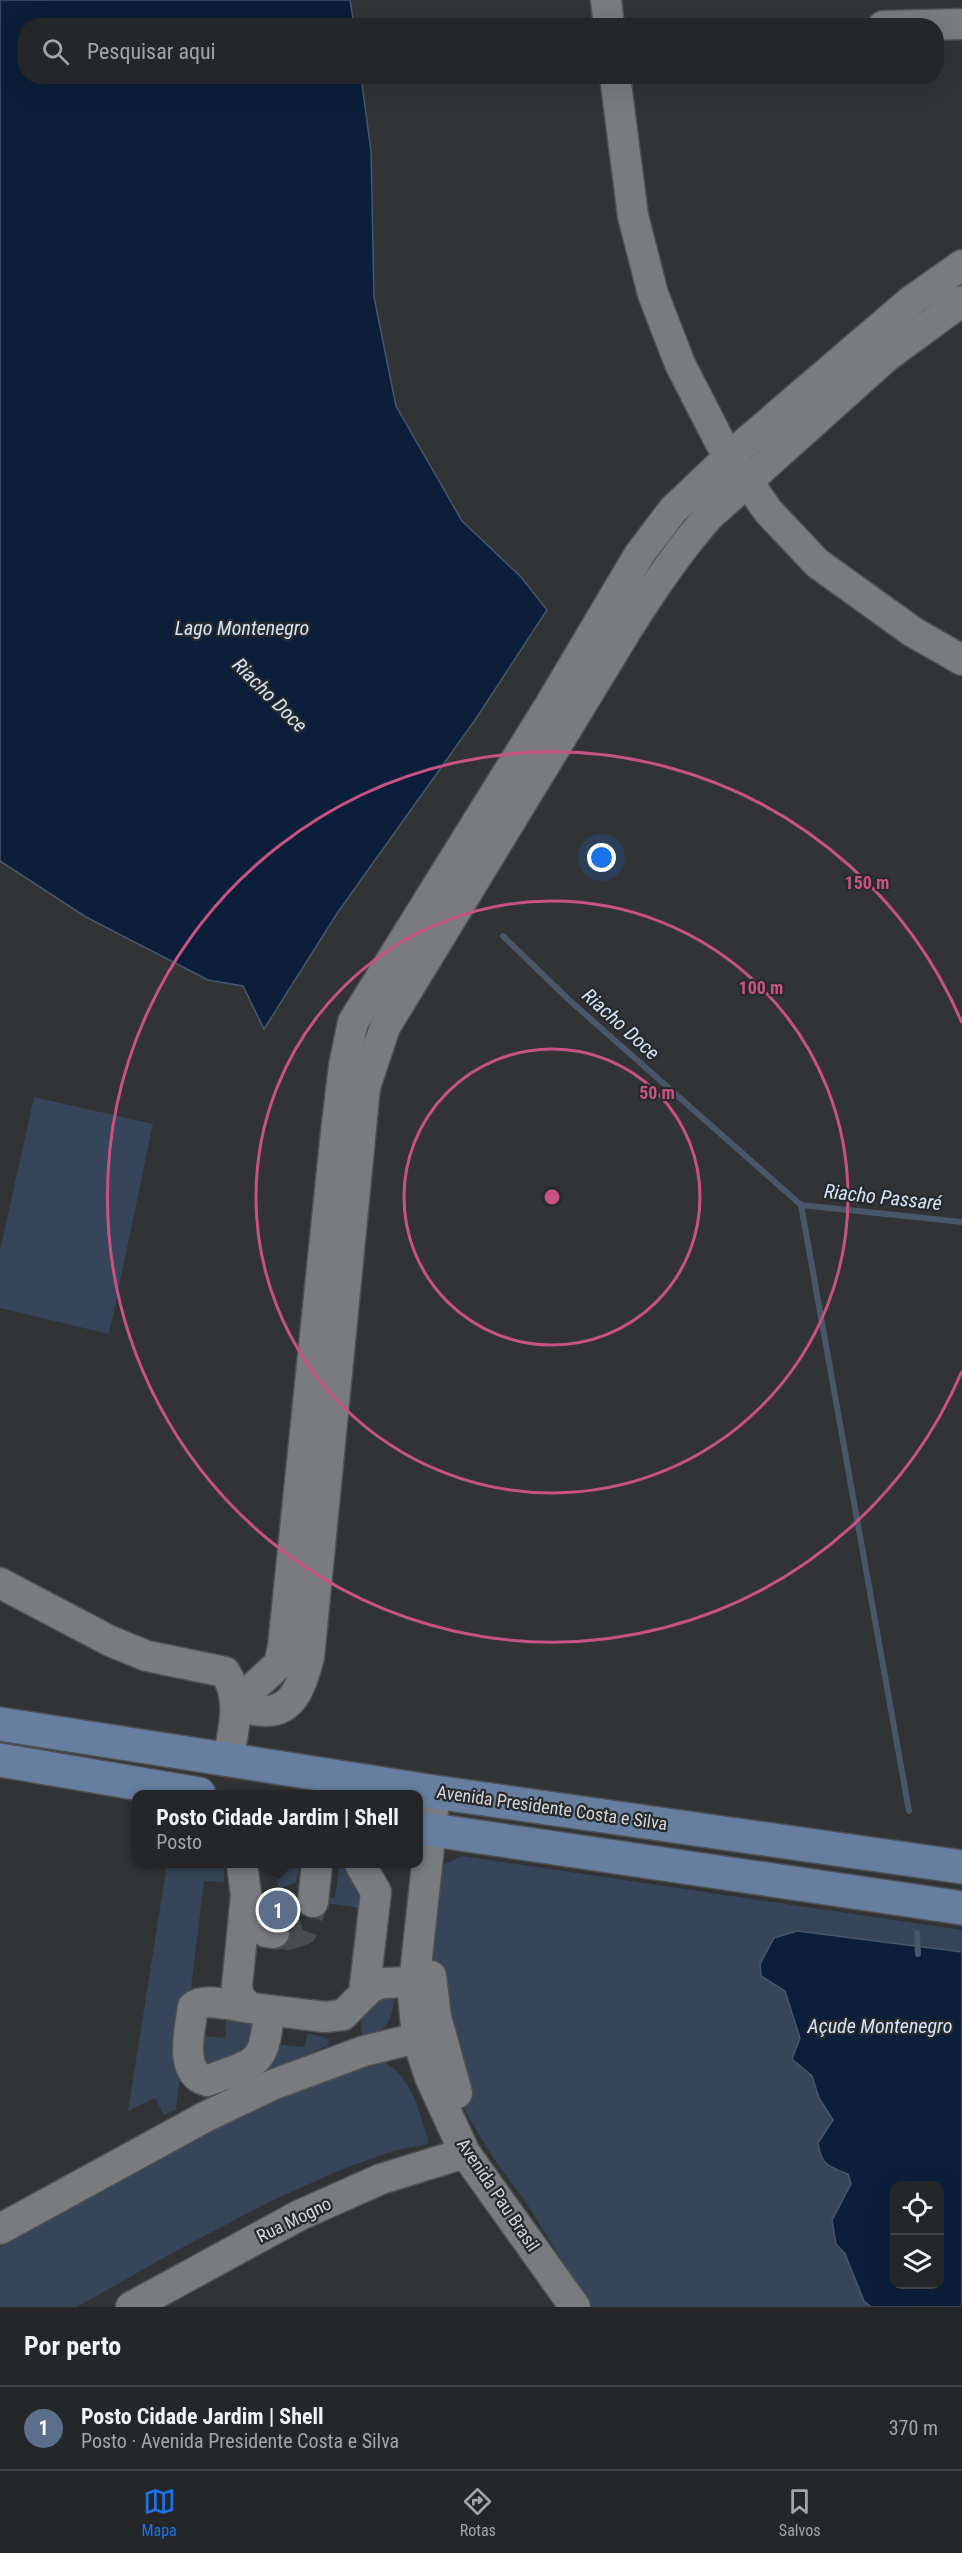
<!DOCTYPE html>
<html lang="pt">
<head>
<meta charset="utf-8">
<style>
	:root { --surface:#252628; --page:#2d2e30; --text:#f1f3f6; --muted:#a3a5a8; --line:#424345; --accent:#1a73e8 }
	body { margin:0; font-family:"Roboto Condensed",sans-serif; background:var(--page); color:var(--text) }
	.controls { position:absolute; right:18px; bottom:18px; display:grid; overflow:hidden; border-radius:12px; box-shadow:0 6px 24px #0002 }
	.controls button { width:54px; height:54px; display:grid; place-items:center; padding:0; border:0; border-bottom:2px solid var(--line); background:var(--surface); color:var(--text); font:30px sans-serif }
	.you { position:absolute; left:602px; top:858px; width:21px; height:21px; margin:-15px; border:4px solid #fff; border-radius:50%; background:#1a73e8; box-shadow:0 0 0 9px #1a73e833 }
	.badge { display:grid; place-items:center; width:39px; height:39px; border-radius:50%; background:var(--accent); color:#fff; font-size:20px; font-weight:700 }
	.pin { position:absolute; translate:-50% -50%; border:3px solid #fff; box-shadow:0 2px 6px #0006 }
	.popup { position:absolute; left:132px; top:1790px; width:291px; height:78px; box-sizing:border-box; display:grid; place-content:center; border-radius:12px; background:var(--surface); filter:drop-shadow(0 2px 4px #0005); font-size:20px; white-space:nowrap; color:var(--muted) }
	.popup b { font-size:22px; color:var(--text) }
	.popup::after { content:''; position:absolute; left:50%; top:100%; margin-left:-12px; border:12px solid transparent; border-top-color:var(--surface) }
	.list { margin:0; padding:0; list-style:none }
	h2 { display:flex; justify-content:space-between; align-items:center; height:78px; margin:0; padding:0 24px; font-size:26px }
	h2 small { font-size:20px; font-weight:400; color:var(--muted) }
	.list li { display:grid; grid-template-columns:39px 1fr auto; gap:18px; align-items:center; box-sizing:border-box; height:84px; padding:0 24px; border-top:2px solid var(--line) }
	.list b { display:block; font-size:22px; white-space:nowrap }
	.list p { margin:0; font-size:20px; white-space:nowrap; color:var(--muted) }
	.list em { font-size:20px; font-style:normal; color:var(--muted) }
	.icon { flex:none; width:33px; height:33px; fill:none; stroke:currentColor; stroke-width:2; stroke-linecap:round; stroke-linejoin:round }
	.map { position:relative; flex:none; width:962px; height:2307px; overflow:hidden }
	.search { position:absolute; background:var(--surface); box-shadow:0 6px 24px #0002; left:18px; right:18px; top:18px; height:66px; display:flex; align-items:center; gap:15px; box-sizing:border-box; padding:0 21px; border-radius:24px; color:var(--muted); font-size:22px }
	.sheet { height:162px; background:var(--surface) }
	nav { display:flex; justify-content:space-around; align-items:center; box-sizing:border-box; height:84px; border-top:2px solid var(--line); background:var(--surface); font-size:16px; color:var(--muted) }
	nav a { display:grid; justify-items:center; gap:3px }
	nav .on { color:var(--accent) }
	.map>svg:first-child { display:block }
	.green { fill:#364559 }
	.water { fill:#0b1f3a; stroke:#48566a; stroke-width:1.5; fill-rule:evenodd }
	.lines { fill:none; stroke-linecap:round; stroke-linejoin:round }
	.stream { stroke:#48566a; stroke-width:6 }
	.minor-tunnel { stroke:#4a4c4e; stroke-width:30; stroke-dasharray:30 15; stroke-linecap:butt }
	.minor-casing { stroke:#4e5052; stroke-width:33 }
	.major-casing { stroke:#4e5052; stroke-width:36 }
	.minor { stroke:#797b7e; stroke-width:30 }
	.major { stroke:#667fa1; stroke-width:33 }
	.ring { fill:none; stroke:#c85281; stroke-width:3 }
	.labels { text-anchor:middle; stroke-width:4.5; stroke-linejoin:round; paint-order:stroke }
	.street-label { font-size:18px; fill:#d7d8da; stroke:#27292b }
	.water-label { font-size:20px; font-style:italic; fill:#d5e5fb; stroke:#27292b }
	.centre { fill:#c85281; stroke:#27292b; stroke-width:3 }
	.ring-label { font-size:18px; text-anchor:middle; font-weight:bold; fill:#c85281; stroke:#27292b; stroke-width:4.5; stroke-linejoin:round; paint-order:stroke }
</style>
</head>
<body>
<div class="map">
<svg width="962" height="2307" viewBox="0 0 962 2307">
	<rect width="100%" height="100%" fill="#313335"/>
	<g class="green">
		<polygon points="34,1097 153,1124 109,1334 0,1308 0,1250"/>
		<polygon points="462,1856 962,1930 962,1952 797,1931 762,1976 785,1991 800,2038 792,2060 812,2076 819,2098 833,2120 818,2143 829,2167 848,2174 851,2184 832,2220 836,2244 845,2254 864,2301 871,2307 591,2307 527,2204 494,2159 470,2120 455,2090 431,1988 432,1950 440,1866"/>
		<polygon points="167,1864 225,1864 224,1882 204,1881 176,2110 164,2115 155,2098 128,2111"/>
		<polygon points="269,1864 300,1864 296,1882 280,1889"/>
		<polygon points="339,1866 351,1868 350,1878 361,1883 361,1908 325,1903 325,1897 335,1898"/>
		<path d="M384,1996L394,2001C391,2024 385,2031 363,2036C356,2016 369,2007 384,1996Z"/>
		<polygon points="226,2020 259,2025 255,2048 210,2066 200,2061 203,2036 225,2038"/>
		<polygon points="308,2033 328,2039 329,2045 270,2070 273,2044 304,2047"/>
		<path d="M377,2060C408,2067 420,2112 428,2139V2144L396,2150L345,2168L271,2201L172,2253L77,2307H0V2247L227,2118Z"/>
	</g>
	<g class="water">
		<polygon points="0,0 350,0 354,25 26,26 26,76 361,77 371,151 374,297 396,406 462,521 521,577 547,610 475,720 338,912 264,1029 243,986 208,980 86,917 0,861"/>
		<path d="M797,1931L962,1952V2307H871L864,2301L845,2254L836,2244L832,2220L851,2184L848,2174C829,2167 821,2165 818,2143L833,2120L819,2098L812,2076L792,2059L800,2038L785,1991L761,1976L760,1964L774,1938ZM894,2186H940V2284H894Z"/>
	</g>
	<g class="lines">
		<g class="stream">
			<polyline points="503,936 568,999 801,1205"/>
			<polyline points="801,1205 909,1811"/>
			<polyline points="801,1205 962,1222"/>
			<polyline points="917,1933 918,1954"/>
		</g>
		<polyline class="minor-tunnel" points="274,1933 288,1935 303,1930 313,1902"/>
		<g class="minor-casing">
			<g id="minor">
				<polyline points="606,0 609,26"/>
				<polyline points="883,26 962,24"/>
				<polyline points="615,76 633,216 653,294 680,364 720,442 768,511 817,563 913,632 962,660"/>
				<path d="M0,1583L110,1641L147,1656L225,1672C243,1700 233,1730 228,1761"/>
				<polyline points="237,1707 243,1697 279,1664 283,1647 336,1132 344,1066 353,1022 550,705 639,555 673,510 730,456 911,301 962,265"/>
				<path d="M237,1707C246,1708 256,1711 265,1711C295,1712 303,1680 309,1657L365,1087L385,1027L628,628C653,588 678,551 709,516L886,357L962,301"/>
				<polyline points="435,1792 413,1993 417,2038 430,2077 465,2153 575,2307"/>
				<polyline points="242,1864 246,1895 237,1986 239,1997 250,2008 325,2017 343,2015 370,1988 382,1983 414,1982"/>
				<polyline points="360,1864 376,1892 364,1994"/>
				<polyline points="246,1895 256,1921 266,1932 274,1933"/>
				<polyline points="313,1902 317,1864"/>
				<polyline points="431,1976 436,2017 457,2093"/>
				<path d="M250,2008C235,2006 205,1997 193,2007C190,2030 178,2073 207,2081C257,2061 264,2068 269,2011"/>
				<polyline points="0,2229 205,2117 272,2085 364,2051 417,2038"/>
				<polyline points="131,2307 300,2215 381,2179 465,2153"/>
			</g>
		</g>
		<g class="major-casing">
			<g id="major">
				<polyline points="0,1724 435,1792 962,1867"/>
				<polyline points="0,1760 199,1794"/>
				<polyline points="419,1828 962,1908"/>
			</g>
		</g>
		<use href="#minor" class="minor"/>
		<use href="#major" class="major"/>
	</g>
	<g class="ring">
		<circle cx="552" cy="1197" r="148"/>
		<circle cx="552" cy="1197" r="296"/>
		<path d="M962 1371A445 445 0 1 1 962 1023"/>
	</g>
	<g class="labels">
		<g class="street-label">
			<text transform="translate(552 1808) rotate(8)" y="6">Avenida Presidente Costa e Silva</text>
			<text transform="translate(498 2195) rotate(56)" y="6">Avenida Pau Brasil</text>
			<text transform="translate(294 2220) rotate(-26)" y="6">Rua Mogno</text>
		</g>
		<g class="water-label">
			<text x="242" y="635">Lago Montenegro</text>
			<text transform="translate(270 695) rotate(45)" y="7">Riacho Doce</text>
			<text transform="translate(621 1024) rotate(42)" y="7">Riacho Doce</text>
			<text transform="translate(883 1197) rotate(6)" y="7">Riacho Passaré</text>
			<text x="880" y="2033">Açude Montenegro</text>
		</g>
	</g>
	<circle cx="552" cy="1197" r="9" class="centre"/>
	<g class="ring-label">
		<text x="867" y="889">150 m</text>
		<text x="761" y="994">100 m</text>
		<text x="657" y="1099">50 m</text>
	</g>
</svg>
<div class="controls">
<button><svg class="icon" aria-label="locate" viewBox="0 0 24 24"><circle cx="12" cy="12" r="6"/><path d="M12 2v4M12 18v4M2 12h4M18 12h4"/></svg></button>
<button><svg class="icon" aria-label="layers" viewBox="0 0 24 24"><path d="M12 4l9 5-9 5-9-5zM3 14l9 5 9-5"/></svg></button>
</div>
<div class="you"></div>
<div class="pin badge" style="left:278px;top:1910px;background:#5c6f8a">1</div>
<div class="popup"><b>Posto Cidade Jardim | Shell</b>Posto</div>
<div class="search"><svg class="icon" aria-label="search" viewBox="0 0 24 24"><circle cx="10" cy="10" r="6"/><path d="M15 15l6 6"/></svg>Pesquisar aqui</div>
</div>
<section class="sheet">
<h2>Por perto<small></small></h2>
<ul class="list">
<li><span class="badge" style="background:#5c6f8a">1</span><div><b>Posto Cidade Jardim | Shell</b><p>Posto · Avenida Presidente Costa e Silva</p></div><em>370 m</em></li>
</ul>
</section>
<nav>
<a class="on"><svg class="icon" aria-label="map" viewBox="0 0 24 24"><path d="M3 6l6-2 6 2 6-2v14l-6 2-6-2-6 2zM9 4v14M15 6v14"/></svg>Mapa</a>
<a><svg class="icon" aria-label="directions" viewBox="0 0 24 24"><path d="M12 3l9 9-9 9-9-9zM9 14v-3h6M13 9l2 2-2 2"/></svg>Rotas</a>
<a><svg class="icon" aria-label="saved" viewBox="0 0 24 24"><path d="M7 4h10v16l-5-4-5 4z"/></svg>Salvos</a>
</nav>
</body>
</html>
